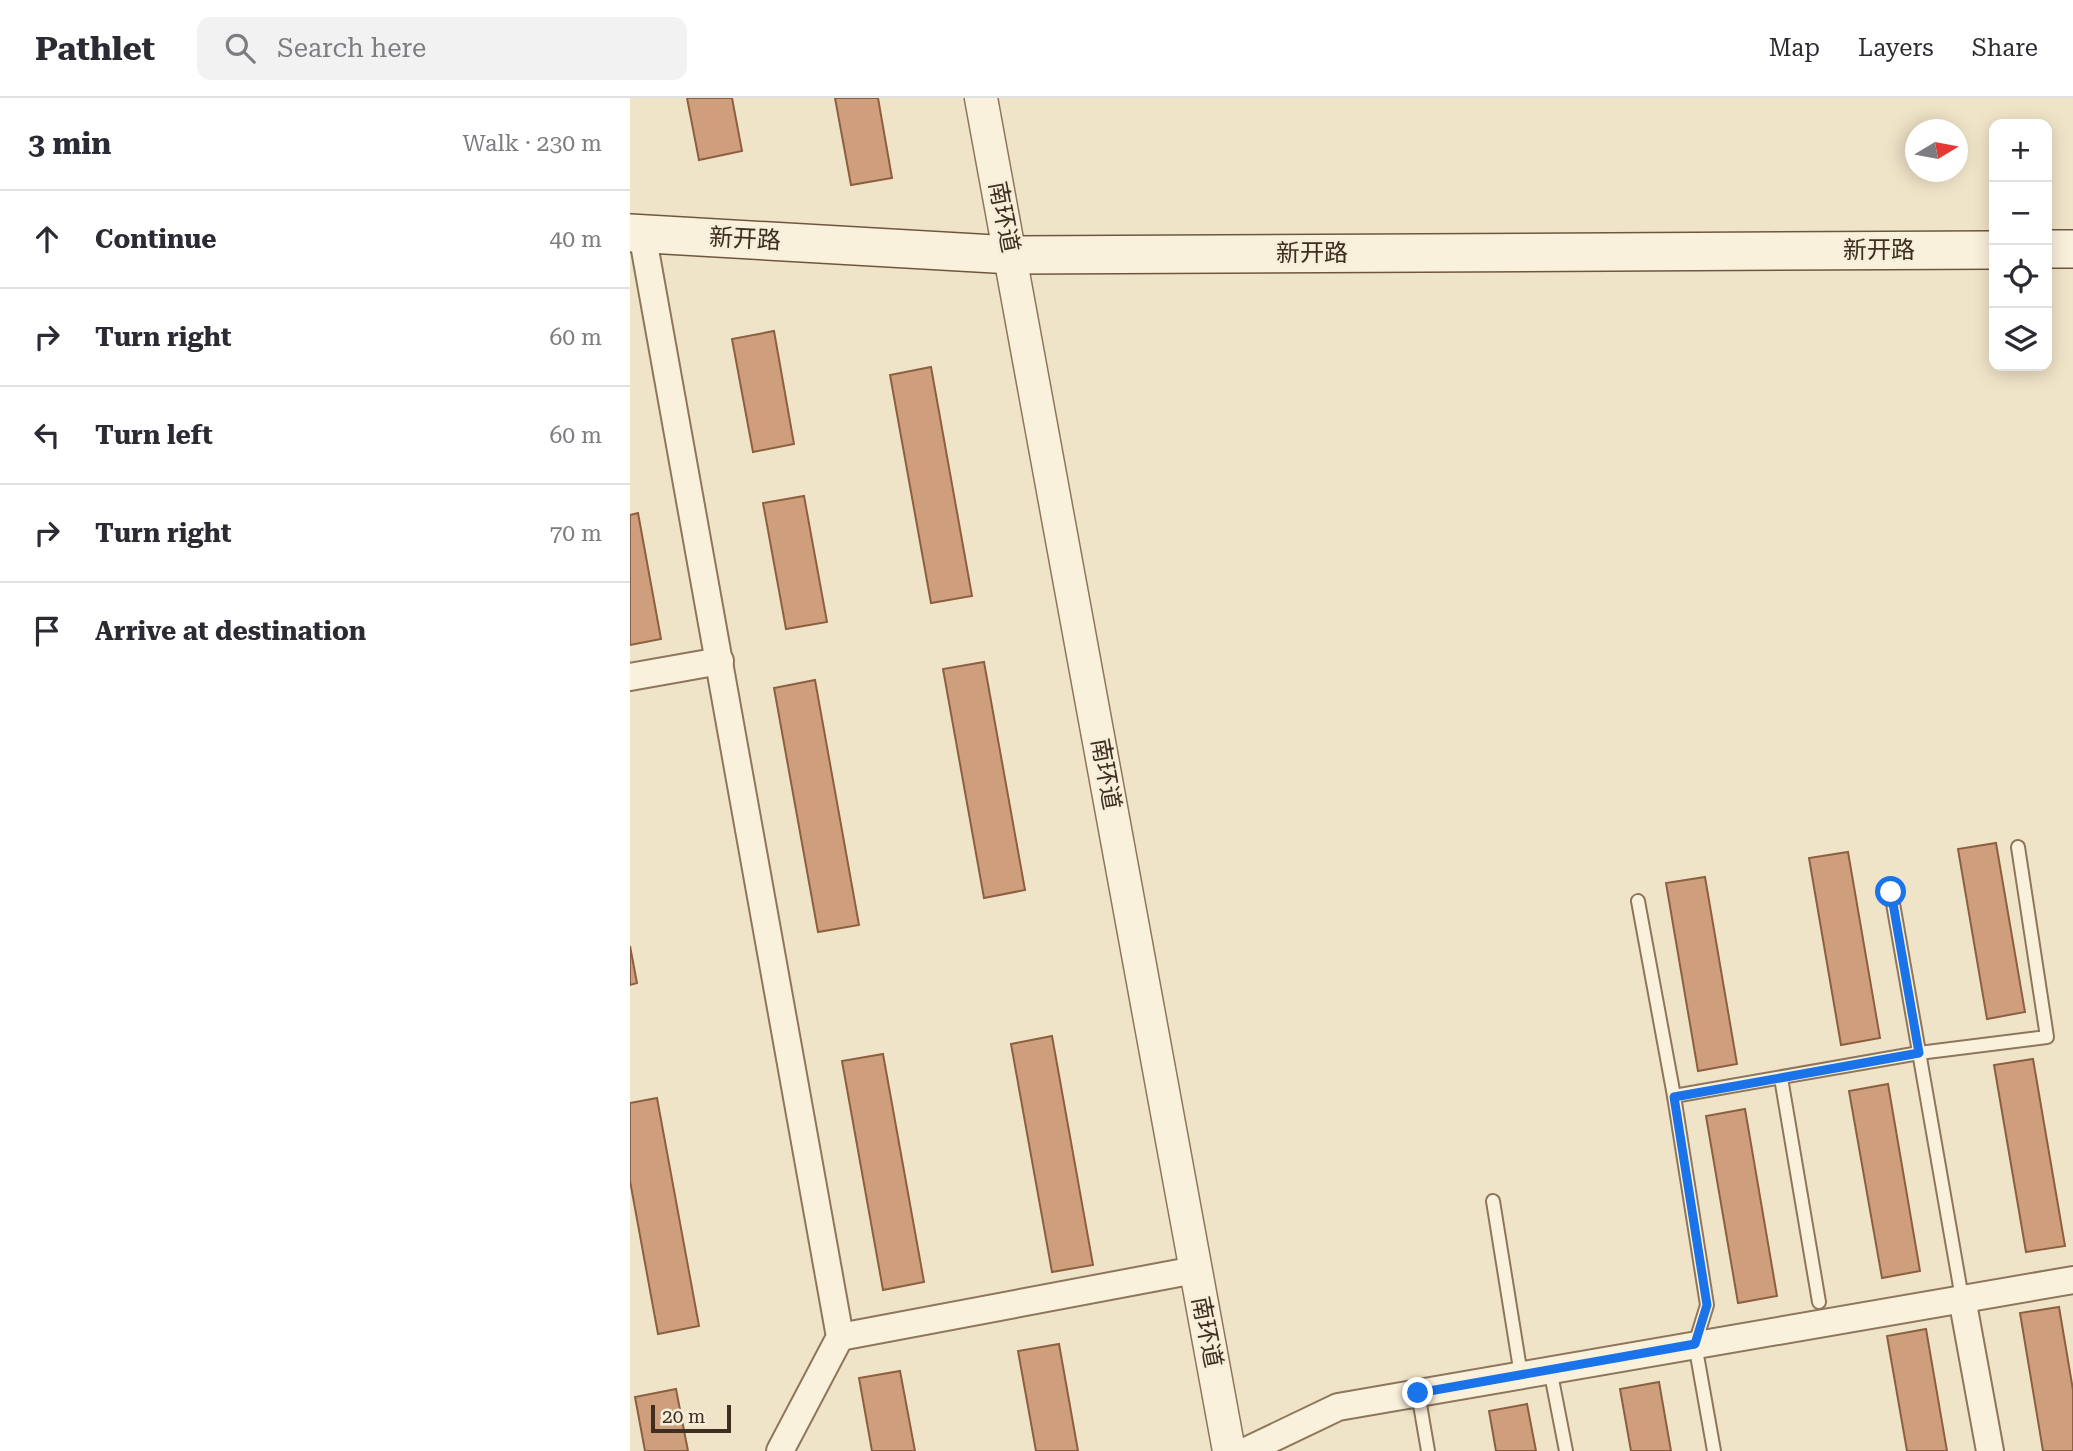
<!DOCTYPE html>
<html lang="en">
<head>
<meta charset="utf-8">
<style>
	:root { --surface:#fff; --page:#f2f2f3; --text:#2b2b33; --muted:#7c7c81; --line:#e1e1e2 }
	body { margin:0; font-family:"Roboto Serif","Noto Sans SC",serif; background:var(--page); color:var(--text) }
	.controls { position:absolute; right:21px; top:21px; display:grid; overflow:hidden; border-radius:14px; box-shadow:0 4px 18px #0003 }
	.controls button { width:63px; height:63px; display:grid; place-items:center; padding:0; border:0; border-bottom:2px solid var(--line); background:var(--surface); color:var(--text); font:35px sans-serif }
	.compass { position:absolute; left:1275px; top:21px; width:63px; height:63px; border-radius:50%; background:var(--surface); box-shadow:0 4px 18px #0003; rotate:80deg }
	.scale { position:absolute; left:21px; bottom:18px; width:80px; box-sizing:border-box; padding-left:7px; border:4px solid #3d2e20; border-top:0; font-size:19px; line-height:24px; white-space:nowrap; color:#3d2e20; -webkit-text-stroke:5px #f7eed8; paint-order:stroke }
	.stop { position:absolute; width:21px; height:21px; margin:-16px; border:5px solid #1a73e8; border-radius:50%; background:#fff }
	.stop.end { background:#1a73e8; border-color:#fff; box-shadow:0 2px 7px #0008 }
	.list { margin:0; padding:0; list-style:none }
	h2 { display:flex; justify-content:space-between; align-items:center; height:91px; margin:0; padding:0 28px; font-size:30px }
	h2 small { font-size:23px; font-weight:400; color:var(--muted) }
	.list li { display:grid; grid-template-columns:46px 1fr auto; gap:21px; align-items:center; box-sizing:border-box; height:98px; padding:0 28px; border-top:2px solid var(--line) }
	.list b { display:block; font-size:26px; white-space:nowrap }
	.list em { font-size:23px; font-style:normal; color:var(--muted) }
	.icon { flex:none; width:38px; height:38px; fill:none; stroke:currentColor; stroke-width:2; stroke-linecap:round; stroke-linejoin:round }
	.map { position:relative; flex:none; width:1443px; height:1353px; overflow:hidden }
	header { display:flex; align-items:center; gap:42px; box-sizing:border-box; height:98px; padding:0 35px; background:var(--surface); border-bottom:2px solid var(--line) }
	header strong { font-size:33px }
	nav { display:flex; gap:38px; margin-inline-start:auto; font-size:24px }
	.search { width:490px; height:63px; background:var(--page); display:flex; align-items:center; gap:18px; box-sizing:border-box; padding:0 24px; border-radius:14px; color:var(--muted); font-size:26px }
	main { display:flex }
	aside { flex:1; background:var(--surface) }
	.map>svg:first-child { display:block }
	.building { fill:#cf9f7d; stroke:#8d5f41; stroke-width:2 }
	.lines { fill:none; stroke-linecap:round; stroke-linejoin:round }
	.service-casing { stroke:#8d765c; stroke-width:16 }
	.minor-casing { stroke:#8d765c; stroke-width:30 }
	.tertiary-casing { stroke:#8d765c; stroke-width:35 }
	.secondary-casing { stroke:#6f573f; stroke-width:40 }
	.service { stroke:#faf1dc; stroke-width:12 }
	.minor { stroke:#faf1dc; stroke-width:26 }
	.tertiary { stroke:#faf1dc; stroke-width:32 }
	.secondary { stroke:#faf1dc; stroke-width:37 }
	.route { stroke:#1a73e8; stroke-width:9 }
	.labels { text-anchor:middle; stroke-width:5; stroke-linejoin:round; paint-order:stroke }
	.street-label { font-size:24px; fill:#3d2e20; stroke:#f7eed8 }
</style>
</head>
<body>
<header>
<strong>Pathlet</strong>
<div class="search"><svg class="icon" aria-label="search" viewBox="0 0 24 24"><circle cx="10" cy="10" r="6"/><path d="M15 15l6 6"/></svg>Search here</div>
<nav><a>Map</a><a>Layers</a><a>Share</a></nav>
</header>
<main>
<aside>
<h2>3 min<small>Walk · 230 m</small></h2>
<ul class="list">
<li><svg class="icon" aria-label="ahead" viewBox="0 0 24 24"><path d="M12 20V5M6 11l6-6 6 6"/></svg><div><b>Continue</b></div><em>40 m</em></li>
<li><svg class="icon" aria-label="right" viewBox="0 0 24 24"><path d="M7 20v-9h11M14 6l5 5-5 5"/></svg><div><b>Turn right</b></div><em>60 m</em></li>
<li><svg class="icon" aria-label="left" viewBox="0 0 24 24"><path d="M17 20v-9H6M10 6l-5 5 5 5"/></svg><div><b>Turn left</b></div><em>60 m</em></li>
<li><svg class="icon" aria-label="right" viewBox="0 0 24 24"><path d="M7 20v-9h11M14 6l5 5-5 5"/></svg><div><b>Turn right</b></div><em>70 m</em></li>
<li><svg class="icon" aria-label="arrive" viewBox="0 0 24 24"><path d="M6 21V4h12l-3 4 3 4H6"/></svg><div><b>Arrive at destination</b></div></li>
</ul>
</aside>
<div class="map">
<svg width="1443" height="1353" viewBox="0 0 1443 1353">
	<rect width="100%" height="100%" fill="#f0e4c8"/>
	<g class="building">
		<polygon points="57,0 102,0 112,53 69,62"/>
		<polygon points="205,0 248,0 262,80 221,87"/>
		<polygon points="144,233 164,346 123,354 102,241"/>
		<polygon points="301,269 342,498 301,505 260,277"/>
		<polygon points="174,398 197,524 156,531 133,405"/>
		<polygon points="8,415 31,541 0,547 0,417"/>
		<polygon points="354,564 395,792 354,800 313,571"/>
		<polygon points="185,582 229,827 188,834 144,590"/>
		<polygon points="1366,745 1395,914 1357,921 1328,751"/>
		<polygon points="1218,754 1250,940 1211,947 1179,760"/>
		<polygon points="1075,779 1107,966 1068,973 1036,785"/>
		<polygon points="0,848 7,885 0,887"/>
		<polygon points="422,938 463,1167 422,1174 381,946"/>
		<polygon points="253,956 294,1184 253,1192 212,963"/>
		<polygon points="1403,961 1435,1148 1396,1154 1364,967"/>
		<polygon points="1258,986 1290,1173 1252,1180 1219,993"/>
		<polygon points="27,1000 69,1228 28,1236 0,1083 0,1005"/>
		<polygon points="1115,1011 1147,1198 1108,1205 1076,1018"/>
		<polygon points="1429,1209 1443,1292 1443,1353 1413,1353 1390,1215"/>
		<polygon points="1296,1231 1317,1353 1277,1353 1257,1238"/>
		<polygon points="429,1246 448,1353 406,1353 388,1253"/>
		<polygon points="270,1273 285,1353 242,1353 229,1280"/>
		<polygon points="1029,1284 1041,1353 1001,1353 990,1291"/>
		<polygon points="46,1291 58,1353 15,1353 5,1299"/>
		<polygon points="897,1306 906,1353 866,1353 859,1313"/>
	</g>
	<g class="lines">
		<g class="service-casing">
			<g id="service">
				<polyline points="1261,794 1332,1200"/>
				<polyline points="1008,803 1044,998 1077,1207 1065,1246 1084,1353"/>
				<polyline points="1151,980 1189,1204"/>
				<polyline points="1044,998 1289,955 1417,939 1388,749"/>
				<polyline points="863,1103 891,1277"/>
				<polyline points="920,1271 936,1353"/>
				<polyline points="788,1295 798,1353"/>
			</g>
		</g>
		<g class="minor-casing">
			<g id="minor">
				<polyline points="12,135 210,1239 150,1353"/>
				<polyline points="0,579 90,563"/>
				<polyline points="1332,1200 1360,1353"/>
				<polyline points="210,1239 565,1172"/>
				<polyline points="616,1353 708,1309 1443,1182"/>
			</g>
		</g>
		<g class="tertiary-casing">
			<polyline id="tertiary" points="351,0 599,1353"/>
		</g>
		<g class="secondary-casing">
			<g id="secondary">
				<polyline points="0,135 382,157 1364,152"/>
				<polyline points="1417,151 1443,151"/>
			</g>
		</g>
		<use href="#service" class="service"/>
		<use href="#minor" class="minor"/>
		<use href="#tertiary" class="tertiary"/>
		<use href="#secondary" class="secondary"/>
	</g>
	<g class="lines">
		<polyline class="route" points="788,1295 1065,1246 1077,1207 1044,999 1289,955 1261,794"/>
	</g>
	<g class="labels">
		<g class="street-label">
			<text transform="translate(374 119) rotate(79)" y="8">南环道</text>
			<text transform="translate(115 141) rotate(3)" y="8">新开路</text>
			<text x="1249" y="160">新开路</text>
			<text x="682" y="163">新开路</text>
			<text transform="translate(476 676) rotate(80)" y="8">南环道</text>
			<text transform="translate(577 1234) rotate(79)" y="8">南环道</text>
		</g>
	</g>
</svg>
<div class="controls">
<button>+</button>
<button>−</button>
<button><svg class="icon" aria-label="locate" viewBox="0 0 24 24"><circle cx="12" cy="12" r="6"/><path d="M12 2v4M12 18v4M2 12h4M18 12h4"/></svg></button>
<button><svg class="icon" aria-label="layers" viewBox="0 0 24 24"><path d="M12 4l9 5-9 5-9-5zM3 14l9 5 9-5"/></svg></button>
</div>
<svg class="compass" viewBox="-18 -18 36 36"><path d="M0-13l5 13h-10z" fill="#e53935"/><path d="M0 13l5-13h-10z" fill="#7c7c81"/></svg>
<div class="scale">20 m</div>
<div class="stop" style="left:1261px;top:794px"></div>
<div class="stop end" style="left:788px;top:1295px"></div>
</div>
</main>
</body>
</html>
